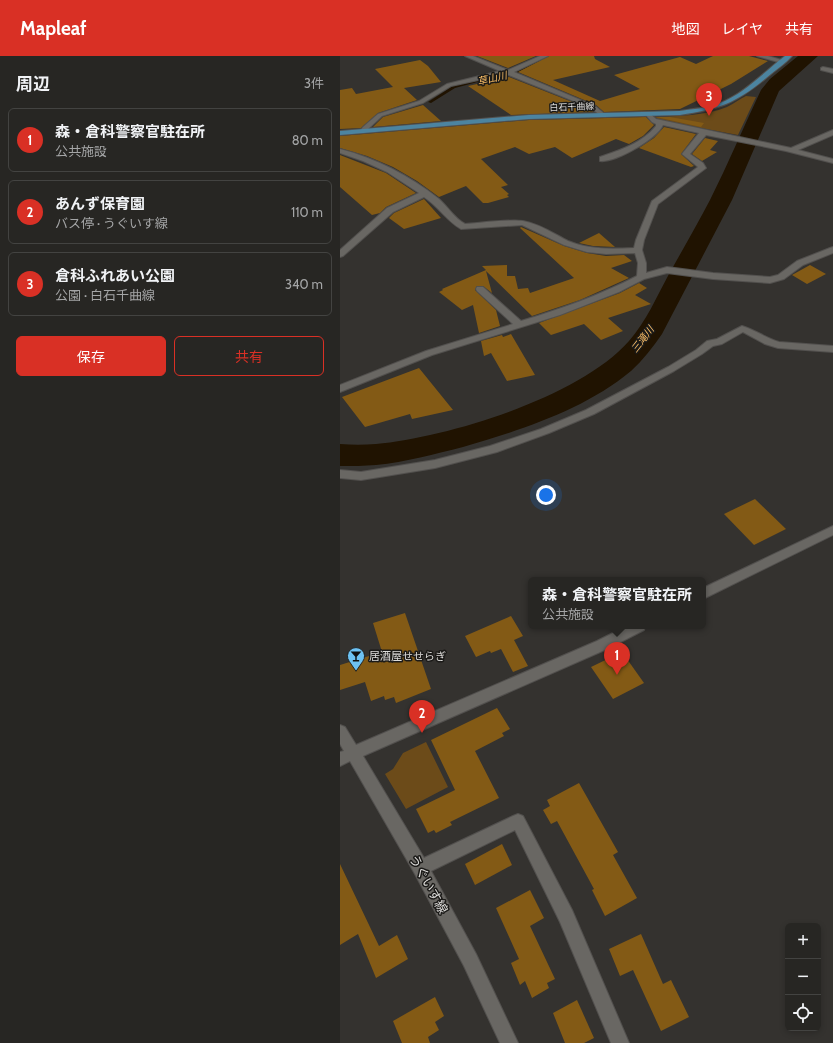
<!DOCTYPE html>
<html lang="ja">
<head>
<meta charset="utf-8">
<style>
	:root { --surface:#272623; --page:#2f2e2b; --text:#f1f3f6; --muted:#a4a5a6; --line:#434341; --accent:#d93025 }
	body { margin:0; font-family:Cabin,"Noto Sans JP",sans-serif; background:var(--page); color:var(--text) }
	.controls { position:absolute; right:12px; bottom:12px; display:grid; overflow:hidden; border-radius:6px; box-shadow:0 2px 6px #0003 }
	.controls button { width:36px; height:36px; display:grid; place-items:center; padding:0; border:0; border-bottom:1px solid var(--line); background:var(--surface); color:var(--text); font:20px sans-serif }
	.you { position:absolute; left:206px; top:439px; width:14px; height:14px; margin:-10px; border:3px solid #fff; border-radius:50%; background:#1a73e8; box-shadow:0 0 0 6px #1a73e833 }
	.badge { display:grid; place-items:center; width:26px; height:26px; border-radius:50%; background:var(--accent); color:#fff; font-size:13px; font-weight:700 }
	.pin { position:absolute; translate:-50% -33px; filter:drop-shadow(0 1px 2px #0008) }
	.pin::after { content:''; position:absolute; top:21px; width:14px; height:12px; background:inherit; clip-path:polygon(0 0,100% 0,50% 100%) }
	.popup { position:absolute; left:188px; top:521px; width:178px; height:52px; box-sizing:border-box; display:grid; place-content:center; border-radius:6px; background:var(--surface); filter:drop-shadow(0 1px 3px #0005); font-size:13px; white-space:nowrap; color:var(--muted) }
	.popup b { font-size:15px; color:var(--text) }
	.popup::after { content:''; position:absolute; left:50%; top:100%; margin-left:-8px; border:8px solid transparent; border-top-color:var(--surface) }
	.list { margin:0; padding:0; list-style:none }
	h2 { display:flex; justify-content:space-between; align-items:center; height:52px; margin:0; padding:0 16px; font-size:17px }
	h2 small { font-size:13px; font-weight:400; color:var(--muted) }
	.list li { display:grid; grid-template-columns:26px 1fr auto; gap:12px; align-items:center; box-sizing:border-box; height:64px; margin:0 8px 8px; padding:0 8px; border:1px solid var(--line); border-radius:6px }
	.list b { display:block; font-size:15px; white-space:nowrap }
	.list p { margin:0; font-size:13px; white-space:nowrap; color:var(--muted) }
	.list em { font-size:13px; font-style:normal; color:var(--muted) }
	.actions { display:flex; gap:8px; padding:12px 16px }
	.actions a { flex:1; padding:9px 0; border:1px solid var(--accent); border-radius:6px; text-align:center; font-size:14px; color:var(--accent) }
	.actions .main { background:var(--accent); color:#fff }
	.icon { flex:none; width:22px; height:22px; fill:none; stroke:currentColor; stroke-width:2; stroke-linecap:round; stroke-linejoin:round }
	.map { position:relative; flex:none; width:493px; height:987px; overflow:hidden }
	header { display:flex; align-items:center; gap:24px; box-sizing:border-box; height:56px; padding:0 20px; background:var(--accent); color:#fff }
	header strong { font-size:19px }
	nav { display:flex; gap:22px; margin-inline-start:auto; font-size:14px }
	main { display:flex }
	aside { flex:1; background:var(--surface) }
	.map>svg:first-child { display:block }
	.green { fill:#6c4b19 }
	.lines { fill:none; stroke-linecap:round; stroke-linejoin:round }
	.stream { fill:#201301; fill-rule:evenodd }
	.river { fill:#201301; fill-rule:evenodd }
	.building { fill:#835a15 }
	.minor-casing { stroke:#52504e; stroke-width:2 }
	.major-casing { stroke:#52504e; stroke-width:2 }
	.minor { fill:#696763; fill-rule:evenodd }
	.major { fill:#4c84a0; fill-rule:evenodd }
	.labels { text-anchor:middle; stroke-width:3; stroke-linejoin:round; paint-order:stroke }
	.far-street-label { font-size:9px; fill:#dedddb; stroke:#1b1a18 }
	.far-water-label { font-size:10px; font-style:italic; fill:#fcbf67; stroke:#1b1a18 }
	.poi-label { font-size:11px; fill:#dedddb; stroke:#1b1a18; text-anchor:start }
	.near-street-label { font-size:13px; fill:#dedddb; stroke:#1b1a18 }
</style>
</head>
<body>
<header>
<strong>Mapleaf</strong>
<nav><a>地図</a><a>レイヤ</a><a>共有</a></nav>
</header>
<main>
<aside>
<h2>周辺<small>3件</small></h2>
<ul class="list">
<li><span class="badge">1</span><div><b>森・倉科警察官駐在所</b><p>公共施設</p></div><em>80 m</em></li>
<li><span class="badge">2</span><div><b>あんず保育園</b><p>バス停 · うぐいす線</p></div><em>110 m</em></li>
<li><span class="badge">3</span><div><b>倉科ふれあい公園</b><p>公園 · 白石千曲線</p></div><em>340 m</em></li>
</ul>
<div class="actions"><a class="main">保存</a><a>共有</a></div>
</aside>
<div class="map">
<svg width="493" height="987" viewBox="0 0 493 987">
	<rect width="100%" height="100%" fill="#34322f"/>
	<g class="green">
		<path d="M406,40L416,41L398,79L319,64L315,61C338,60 365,60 387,51C393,48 400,43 406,40Z"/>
		<polygon points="86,686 108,731 66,753 45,718 53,713 63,697"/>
	</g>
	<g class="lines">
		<polygon class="stream" points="199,4 201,5 177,17 156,21 115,32 91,47 88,46 113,30 156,19 175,15"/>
		<path class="river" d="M458,0H478L439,35L392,144L322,278C313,291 303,304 291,315C244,354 181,374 123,391C95,398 66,406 36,409C24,410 12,410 0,410V388C12,389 24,389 36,388C109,381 240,341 289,285C306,266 317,240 329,218C343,193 357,169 370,144C388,108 404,70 421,34L430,23Z"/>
	</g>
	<g class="building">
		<polygon points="137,0 196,0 168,12"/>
		<polygon points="209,0 254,0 255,3 270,11 213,24 260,45 300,33 274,19 340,1 356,8 373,0 409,0 428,5 391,28 340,53 264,56 256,49 178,16"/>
		<polygon points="80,4 88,10 101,26 64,32 77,44 38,57 21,72 0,73 0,34 12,32 16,38 53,31 35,13"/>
		<polygon points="169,21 250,53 253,56 171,59 128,30"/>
		<polygon points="83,49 101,65 33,71 43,61"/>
		<polygon points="306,61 314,69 303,80 289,88 276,83 232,102 215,91 189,98 175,91 141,103 168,129 161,131 169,138 167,139 169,141 148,147 143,147 126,130 99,141 77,125 53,111 27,100 0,92 0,80 189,64"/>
		<polygon points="316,61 330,61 364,67 361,71"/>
		<polygon points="324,71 356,78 341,98 354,110 351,111 299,92 314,82"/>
		<polygon points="365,82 378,85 370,94 377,96 362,105 352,98"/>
		<polygon points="0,99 46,117 76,137 46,151 40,157 32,159 0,131"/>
		<polygon points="84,143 101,162 64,173 49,162 54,157"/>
		<polygon points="181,171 224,190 247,197 266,200 284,199 292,205 271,212 289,222 240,244 192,260 146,215 152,237 143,230 137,230 135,234 156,254 160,270 139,277 133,249 122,254 99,236 103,234 102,233 146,214 142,210 167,209 167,220 175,220 178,233 188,232 190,237 234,222 180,172"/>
		<polygon points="259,177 275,191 253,190 239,187"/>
		<polygon points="470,209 486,218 467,228 452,219"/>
		<polygon points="299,227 307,232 295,239 311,248 268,262 283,275 261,284 244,268 211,279 199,267 280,237"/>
		<polygon points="171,278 195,319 167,325 151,297 144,300 141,285 162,279 163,281"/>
		<polygon points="79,312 113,354 72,363 70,358 25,371 2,341"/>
		<polygon points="415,443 446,473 414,489 384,458"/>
		<polygon points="65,557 91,633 56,647 54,641 45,644 44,640 31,645 25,626 0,634 0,609 42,596 33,567"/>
		<polygon points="171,560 183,580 174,584 188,610 173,616 161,593 151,597 150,595 136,601 125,580"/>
		<polygon points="282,596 304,627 273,643 251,611"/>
		<polygon points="157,652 170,673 162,677 164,680 135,695 159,742 110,766 112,769 96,777 94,774 88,777 76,753 115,734 91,684"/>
		<polygon points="239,727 278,796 273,799 297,842 265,860 252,834 254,833 217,765 211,768 203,754 210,750 207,744"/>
		<polygon points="162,788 172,809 135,829 125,808"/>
		<polygon points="0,808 39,890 57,879 68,903 36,922 18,878 0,889"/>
		<polygon points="190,834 204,862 190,870 215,923 207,927 209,932 192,942 185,925 180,929 171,907 179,903 156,852"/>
		<polygon points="301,878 323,928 331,924 349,961 321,975 293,914 280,920 269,893"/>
		<polygon points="95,941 104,960 95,966 99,974 88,981 90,987 62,987 53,965"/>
		<polygon points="237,944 254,982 244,987 225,987 213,957"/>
	</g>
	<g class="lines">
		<g class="minor-casing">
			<g id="minor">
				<polygon points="125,0 133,0 168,14 200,0 208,0 174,16 255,50 266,59 261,60 251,52 166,18 111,30 83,47 42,60 28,73 26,76 22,76 20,75 23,71 38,58 79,45 107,28 160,15"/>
				<polygon points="417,0 428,0 445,5 442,7"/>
				<polygon points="483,11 493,13 493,17 481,14 481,12"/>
				<path d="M308,56L316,63L451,92L493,74V79L458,94L493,103V107L446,95L366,79L350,98L363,107L366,112L318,148L304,184L302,194L306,207V217L327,211L373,217L430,221L438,219L457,205L490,192L493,191V197L463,209L444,223L430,227L373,223L327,217L304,223L279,236L220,259L92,299L0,336V329L86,295L173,268L137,235L136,233L137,231H143L181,265C221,253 260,239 297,220L298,207L295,197L266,198L247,196L224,189L182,169L121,173C107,165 98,150 84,141L53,156L3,200L0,201V194L47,152L79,137L47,116L23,105L0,97V93C36,102 70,120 99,143C108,151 114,162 125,168C140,167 170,163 183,165C200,168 214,178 228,185C249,194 272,193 294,192L296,184L312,145L358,111L342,98L359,77L323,69C317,83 275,107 260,105V101C281,94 302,87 316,70V68L312,66L305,58Z"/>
				<path d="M402,270C415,274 426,282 439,286L493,290V296L438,292L425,288L403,276L382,288L373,290L362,298L334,315L254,358L209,377L157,396L95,412L21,424L0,422V414L21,416L95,404L150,390L201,373L246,354L328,311L356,294L367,285L377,283Z"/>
				<polygon points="493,470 493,479 363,543 363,532"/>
				<polygon points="287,570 305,570 304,574 267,593 23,700 84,802 173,760 178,758 183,760 232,854 289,987 271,987 220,866 175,774 91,815 136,898 178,987 160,987 124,910 75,818 10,705 0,710 0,696 4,695 0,688 0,669 5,671 16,689 257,585"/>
			</g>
		</g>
		<g class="major-casing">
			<path id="major" d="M445,0H452C446,7 438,12 431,18C398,46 382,53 340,59L189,63L0,79V75L189,59L340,55C353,53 367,52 380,47C405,37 424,16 445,0Z"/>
		</g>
		<use href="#minor" class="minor"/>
		<use href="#major" class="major"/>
	</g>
	<defs>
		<g id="bar-pin" transform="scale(0.9)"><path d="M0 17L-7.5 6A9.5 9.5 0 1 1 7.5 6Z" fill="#6dc2f3" stroke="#1b1a18"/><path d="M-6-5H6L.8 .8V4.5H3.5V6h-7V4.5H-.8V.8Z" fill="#111"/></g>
	</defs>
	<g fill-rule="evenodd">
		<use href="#bar-pin" x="16" y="600"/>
	</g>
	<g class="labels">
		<g class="far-street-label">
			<text transform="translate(232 51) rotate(-2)" y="3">白石千曲線</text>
		</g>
		<g class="far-water-label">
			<text transform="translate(152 22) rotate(-13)" y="4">草山川</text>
			<text transform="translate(302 283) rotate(-52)" y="4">三滝川</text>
		</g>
		<g class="poi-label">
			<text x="29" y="604">居酒屋せせらぎ</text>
		</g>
		<g class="near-street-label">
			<text transform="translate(89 828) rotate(61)" y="5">うぐいす線</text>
		</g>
	</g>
</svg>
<div class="controls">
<button>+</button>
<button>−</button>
<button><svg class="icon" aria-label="locate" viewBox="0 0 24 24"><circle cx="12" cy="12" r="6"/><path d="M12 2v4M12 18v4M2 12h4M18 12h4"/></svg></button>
</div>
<div class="you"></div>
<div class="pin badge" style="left:277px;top:619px">1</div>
<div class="popup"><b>森・倉科警察官駐在所</b>公共施設</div>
<div class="pin badge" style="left:82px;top:677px">2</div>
<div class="pin badge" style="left:369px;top:60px">3</div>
</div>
</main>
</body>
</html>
